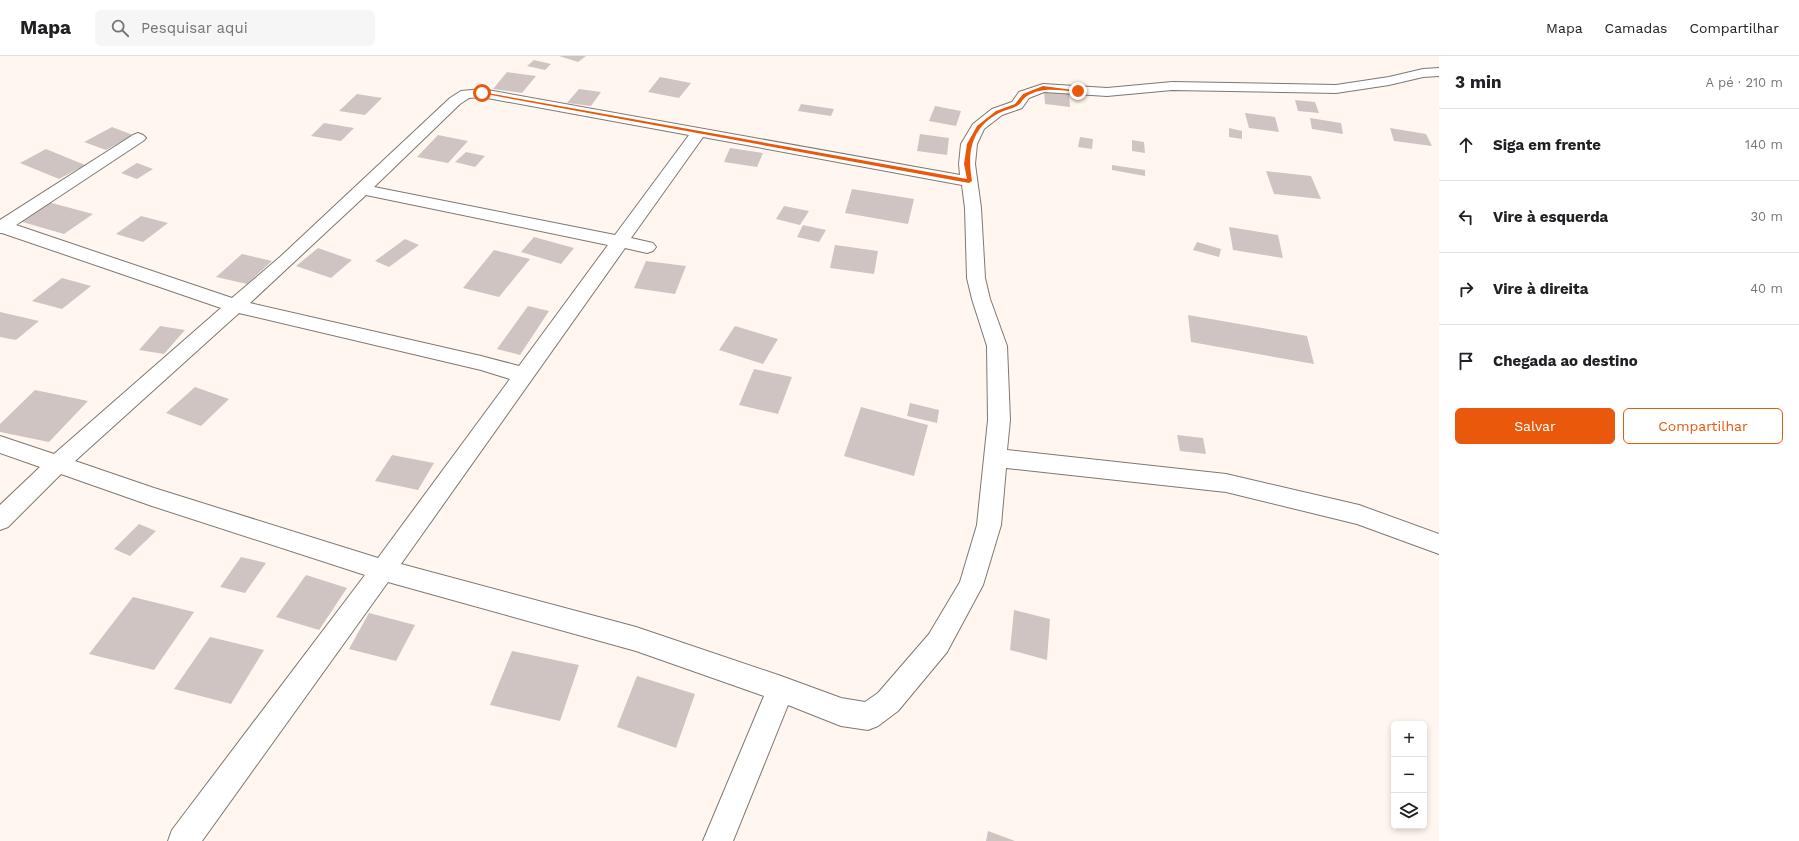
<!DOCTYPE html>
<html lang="pt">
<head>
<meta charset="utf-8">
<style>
	:root { --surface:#fff; --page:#f6f6f6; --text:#202124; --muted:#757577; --line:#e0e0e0; --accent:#ea580c }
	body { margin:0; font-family:"Work Sans",sans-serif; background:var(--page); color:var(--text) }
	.controls { position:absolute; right:12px; bottom:12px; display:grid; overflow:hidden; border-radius:6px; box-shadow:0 2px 6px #0003 }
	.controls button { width:36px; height:36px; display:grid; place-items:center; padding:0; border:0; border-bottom:1px solid var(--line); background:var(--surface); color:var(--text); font:20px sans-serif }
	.stop { position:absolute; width:12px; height:12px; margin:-9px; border:3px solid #ea580c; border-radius:50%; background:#fff }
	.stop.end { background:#ea580c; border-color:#fff; box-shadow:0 1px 4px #0008 }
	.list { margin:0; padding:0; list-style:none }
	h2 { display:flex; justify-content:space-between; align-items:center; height:52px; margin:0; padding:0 16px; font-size:17px }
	h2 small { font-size:13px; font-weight:400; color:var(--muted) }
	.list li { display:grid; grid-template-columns:26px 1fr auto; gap:12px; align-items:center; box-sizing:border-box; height:72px; padding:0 16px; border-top:1px solid var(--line) }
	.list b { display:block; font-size:15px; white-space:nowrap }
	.list em { font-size:13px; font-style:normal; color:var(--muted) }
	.actions { display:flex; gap:8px; padding:12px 16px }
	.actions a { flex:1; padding:9px 0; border:1px solid var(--accent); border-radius:6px; text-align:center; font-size:14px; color:var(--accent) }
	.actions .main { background:var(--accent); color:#fff }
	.icon { flex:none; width:22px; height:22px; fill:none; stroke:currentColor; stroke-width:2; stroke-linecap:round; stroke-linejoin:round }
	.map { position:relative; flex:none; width:1439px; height:785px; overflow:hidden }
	header { display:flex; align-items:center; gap:24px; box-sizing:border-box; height:56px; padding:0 20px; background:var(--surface); border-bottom:1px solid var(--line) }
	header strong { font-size:19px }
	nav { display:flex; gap:22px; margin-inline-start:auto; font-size:14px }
	.search { width:280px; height:36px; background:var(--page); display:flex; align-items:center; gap:10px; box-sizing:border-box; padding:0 14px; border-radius:6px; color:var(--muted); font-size:15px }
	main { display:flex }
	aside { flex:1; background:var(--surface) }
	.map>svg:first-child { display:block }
	.building { fill:#cfc4c1 }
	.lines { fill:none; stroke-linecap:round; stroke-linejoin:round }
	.street-casing { stroke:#7e7871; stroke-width:2 }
	.street { fill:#fff; fill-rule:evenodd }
	.route { fill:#ea580c }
</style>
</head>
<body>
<header>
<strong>Mapa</strong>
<div class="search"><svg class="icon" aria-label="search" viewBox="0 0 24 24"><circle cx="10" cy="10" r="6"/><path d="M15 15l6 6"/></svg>Pesquisar aqui</div>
<nav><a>Mapa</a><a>Camadas</a><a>Compartilhar</a></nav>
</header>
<main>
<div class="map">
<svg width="1439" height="785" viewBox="0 0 1439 785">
	<rect width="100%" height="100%" fill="#fff7ef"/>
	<g class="building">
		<polygon points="559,0 586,0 578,6"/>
		<polygon points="534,4 551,8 545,14 527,10"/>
		<polygon points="507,16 536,20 522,37 493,33"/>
		<polygon points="660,21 691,27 679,42 648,36"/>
		<polygon points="579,33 601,36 591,50 567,47"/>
		<polygon points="1044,35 1069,38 1070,51 1045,48"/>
		<polygon points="357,38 382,42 365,59 339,55"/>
		<polygon points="1295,44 1315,46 1319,57 1298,55"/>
		<polygon points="801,48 834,53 831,60 798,55"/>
		<polygon points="935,50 961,55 956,70 929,65"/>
		<polygon points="1245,57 1275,61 1279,76 1249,72"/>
		<polygon points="1310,62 1341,67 1343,78 1312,73"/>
		<polygon points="324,67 354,72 341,85 311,80"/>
		<polygon points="112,71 133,79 106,94 84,86"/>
		<polygon points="1229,72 1242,75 1242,83 1229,81"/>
		<polygon points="1390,72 1426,78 1432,90 1394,85"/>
		<polygon points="920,78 949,82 947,99 917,95"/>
		<polygon points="438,79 468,85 448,107 417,101"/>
		<polygon points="1080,81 1093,83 1092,93 1078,91"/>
		<polygon points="1132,84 1144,86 1145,97 1132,95"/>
		<polygon points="730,92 763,97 757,111 724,106"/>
		<polygon points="46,93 85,109 59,123 20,107"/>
		<polygon points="466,96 485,100 475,111 455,106"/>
		<polygon points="137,107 153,113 137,123 121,117"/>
		<polygon points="1112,109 1145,114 1145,120 1112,114"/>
		<polygon points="1266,115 1311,120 1321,143 1274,138"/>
		<polygon points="852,133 914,143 908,168 845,157"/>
		<polygon points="48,146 93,158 64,178 19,165"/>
		<polygon points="784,150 809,155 800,169 776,163"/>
		<polygon points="141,160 168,167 143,186 116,178"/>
		<polygon points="803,169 826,174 819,186 797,181"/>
		<polygon points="1229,171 1278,179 1283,202 1233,194"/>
		<polygon points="534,181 574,192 561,208 521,196"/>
		<polygon points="405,183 419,189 389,211 375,205"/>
		<polygon points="1197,186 1221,193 1219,201 1193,194"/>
		<polygon points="835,189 878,195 874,218 830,212"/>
		<polygon points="318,192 352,204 331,222 296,210"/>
		<polygon points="494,194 530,203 499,241 463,232"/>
		<polygon points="242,198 272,205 247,228 216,221"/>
		<polygon points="646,205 686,210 675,238 634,232"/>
		<polygon points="62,222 91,230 62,253 32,245"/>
		<polygon points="528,250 549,255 520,299 497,293"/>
		<polygon points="0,256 39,265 16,284 0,281"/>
		<polygon points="1188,259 1307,280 1314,308 1191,286"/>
		<polygon points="160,270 185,274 164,298 139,294"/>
		<polygon points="735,270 778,283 763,308 719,294"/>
		<polygon points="754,313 792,321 778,358 739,349"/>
		<polygon points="195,331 229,343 201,370 166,357"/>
		<polygon points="35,334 88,345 49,386 0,376 0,368"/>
		<polygon points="910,347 939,354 937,367 907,360"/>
		<polygon points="861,351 928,369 914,420 844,400"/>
		<polygon points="1177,379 1203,382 1206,398 1180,395"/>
		<polygon points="392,399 434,407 418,434 375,425"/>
		<polygon points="139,468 156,475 130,500 114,493"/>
		<polygon points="241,501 266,507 245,537 220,531"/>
		<polygon points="306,519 347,532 319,574 276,561"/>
		<polygon points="133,541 194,556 154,614 89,598"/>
		<polygon points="1014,554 1050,563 1047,604 1010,594"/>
		<polygon points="369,557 415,569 396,605 349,593"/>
		<polygon points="210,581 264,594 231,648 174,633"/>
		<polygon points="512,595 579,609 560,665 490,649"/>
		<polygon points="637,620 695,638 676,692 617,671"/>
		<polygon points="988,775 1015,785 986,785"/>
	</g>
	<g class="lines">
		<g class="street-casing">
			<path id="street" d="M1439,12V20L1423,21L1389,29L1336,37L1172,34L1107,40L1044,36L1029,42L1022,52L1002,59L984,73L977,88L975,108L981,152L985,222L990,243L1007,290L1010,364L1007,394L1226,418L1359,449L1439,478V498L1357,468L1226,436L1006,412L1001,469L983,529L947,596L898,655L878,670L868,674L841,670L788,649L733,785H703L764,640L636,595L388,526L202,785H168L172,774L365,519L152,450L61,418L8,471L0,474V449L40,411L0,397V380L54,398L221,252L2,177H0V164L133,79L138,77L143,79L146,82L143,85L16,169L232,242L280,201L450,42L461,35L482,33L960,119L959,108L961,88L973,68L992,53L1012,46L1019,36L1043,28L1107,32L1172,26L1336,29L1389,21L1423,13ZM482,41L689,79L615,179L374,131L460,48L469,42ZM703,81L962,129L965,152L967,222L972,243L987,290L988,364L977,469L960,526L929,578L878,637L865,646L841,642L781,620L636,571L401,508L625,192L647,197L653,195L656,191L653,187L631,182ZM366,139L608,189L519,310L481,300L250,247ZM239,257L481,314L510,323L378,502L154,432L75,405Z"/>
		</g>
		<use href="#street" class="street"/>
	</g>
	<path class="route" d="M1043,30L1081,35L1078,36C1060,35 1044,30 1027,40C1023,42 1021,48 1017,50C1011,53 1005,54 999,57C971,72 967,96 972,125L969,127L480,37L482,36L967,123L964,108L967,88L977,70L996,55L1015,48L1023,38Z"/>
</svg>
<div class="controls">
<button>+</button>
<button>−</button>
<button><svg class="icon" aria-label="layers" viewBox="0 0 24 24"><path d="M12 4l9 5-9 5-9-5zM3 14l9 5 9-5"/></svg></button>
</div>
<div class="stop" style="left:482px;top:37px"></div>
<div class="stop end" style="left:1078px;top:35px"></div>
</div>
<aside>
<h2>3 min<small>A pé · 210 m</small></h2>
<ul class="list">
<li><svg class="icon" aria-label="ahead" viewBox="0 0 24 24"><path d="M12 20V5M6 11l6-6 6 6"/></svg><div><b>Siga em frente</b></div><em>140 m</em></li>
<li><svg class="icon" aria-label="left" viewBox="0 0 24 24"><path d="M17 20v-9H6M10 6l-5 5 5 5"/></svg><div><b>Vire à esquerda</b></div><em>30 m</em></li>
<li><svg class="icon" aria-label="right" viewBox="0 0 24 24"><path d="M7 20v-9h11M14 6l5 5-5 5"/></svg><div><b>Vire à direita</b></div><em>40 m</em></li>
<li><svg class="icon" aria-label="arrive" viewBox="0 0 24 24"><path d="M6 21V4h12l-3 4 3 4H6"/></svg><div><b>Chegada ao destino</b></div></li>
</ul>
<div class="actions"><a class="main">Salvar</a><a>Compartilhar</a></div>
</aside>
</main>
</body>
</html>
